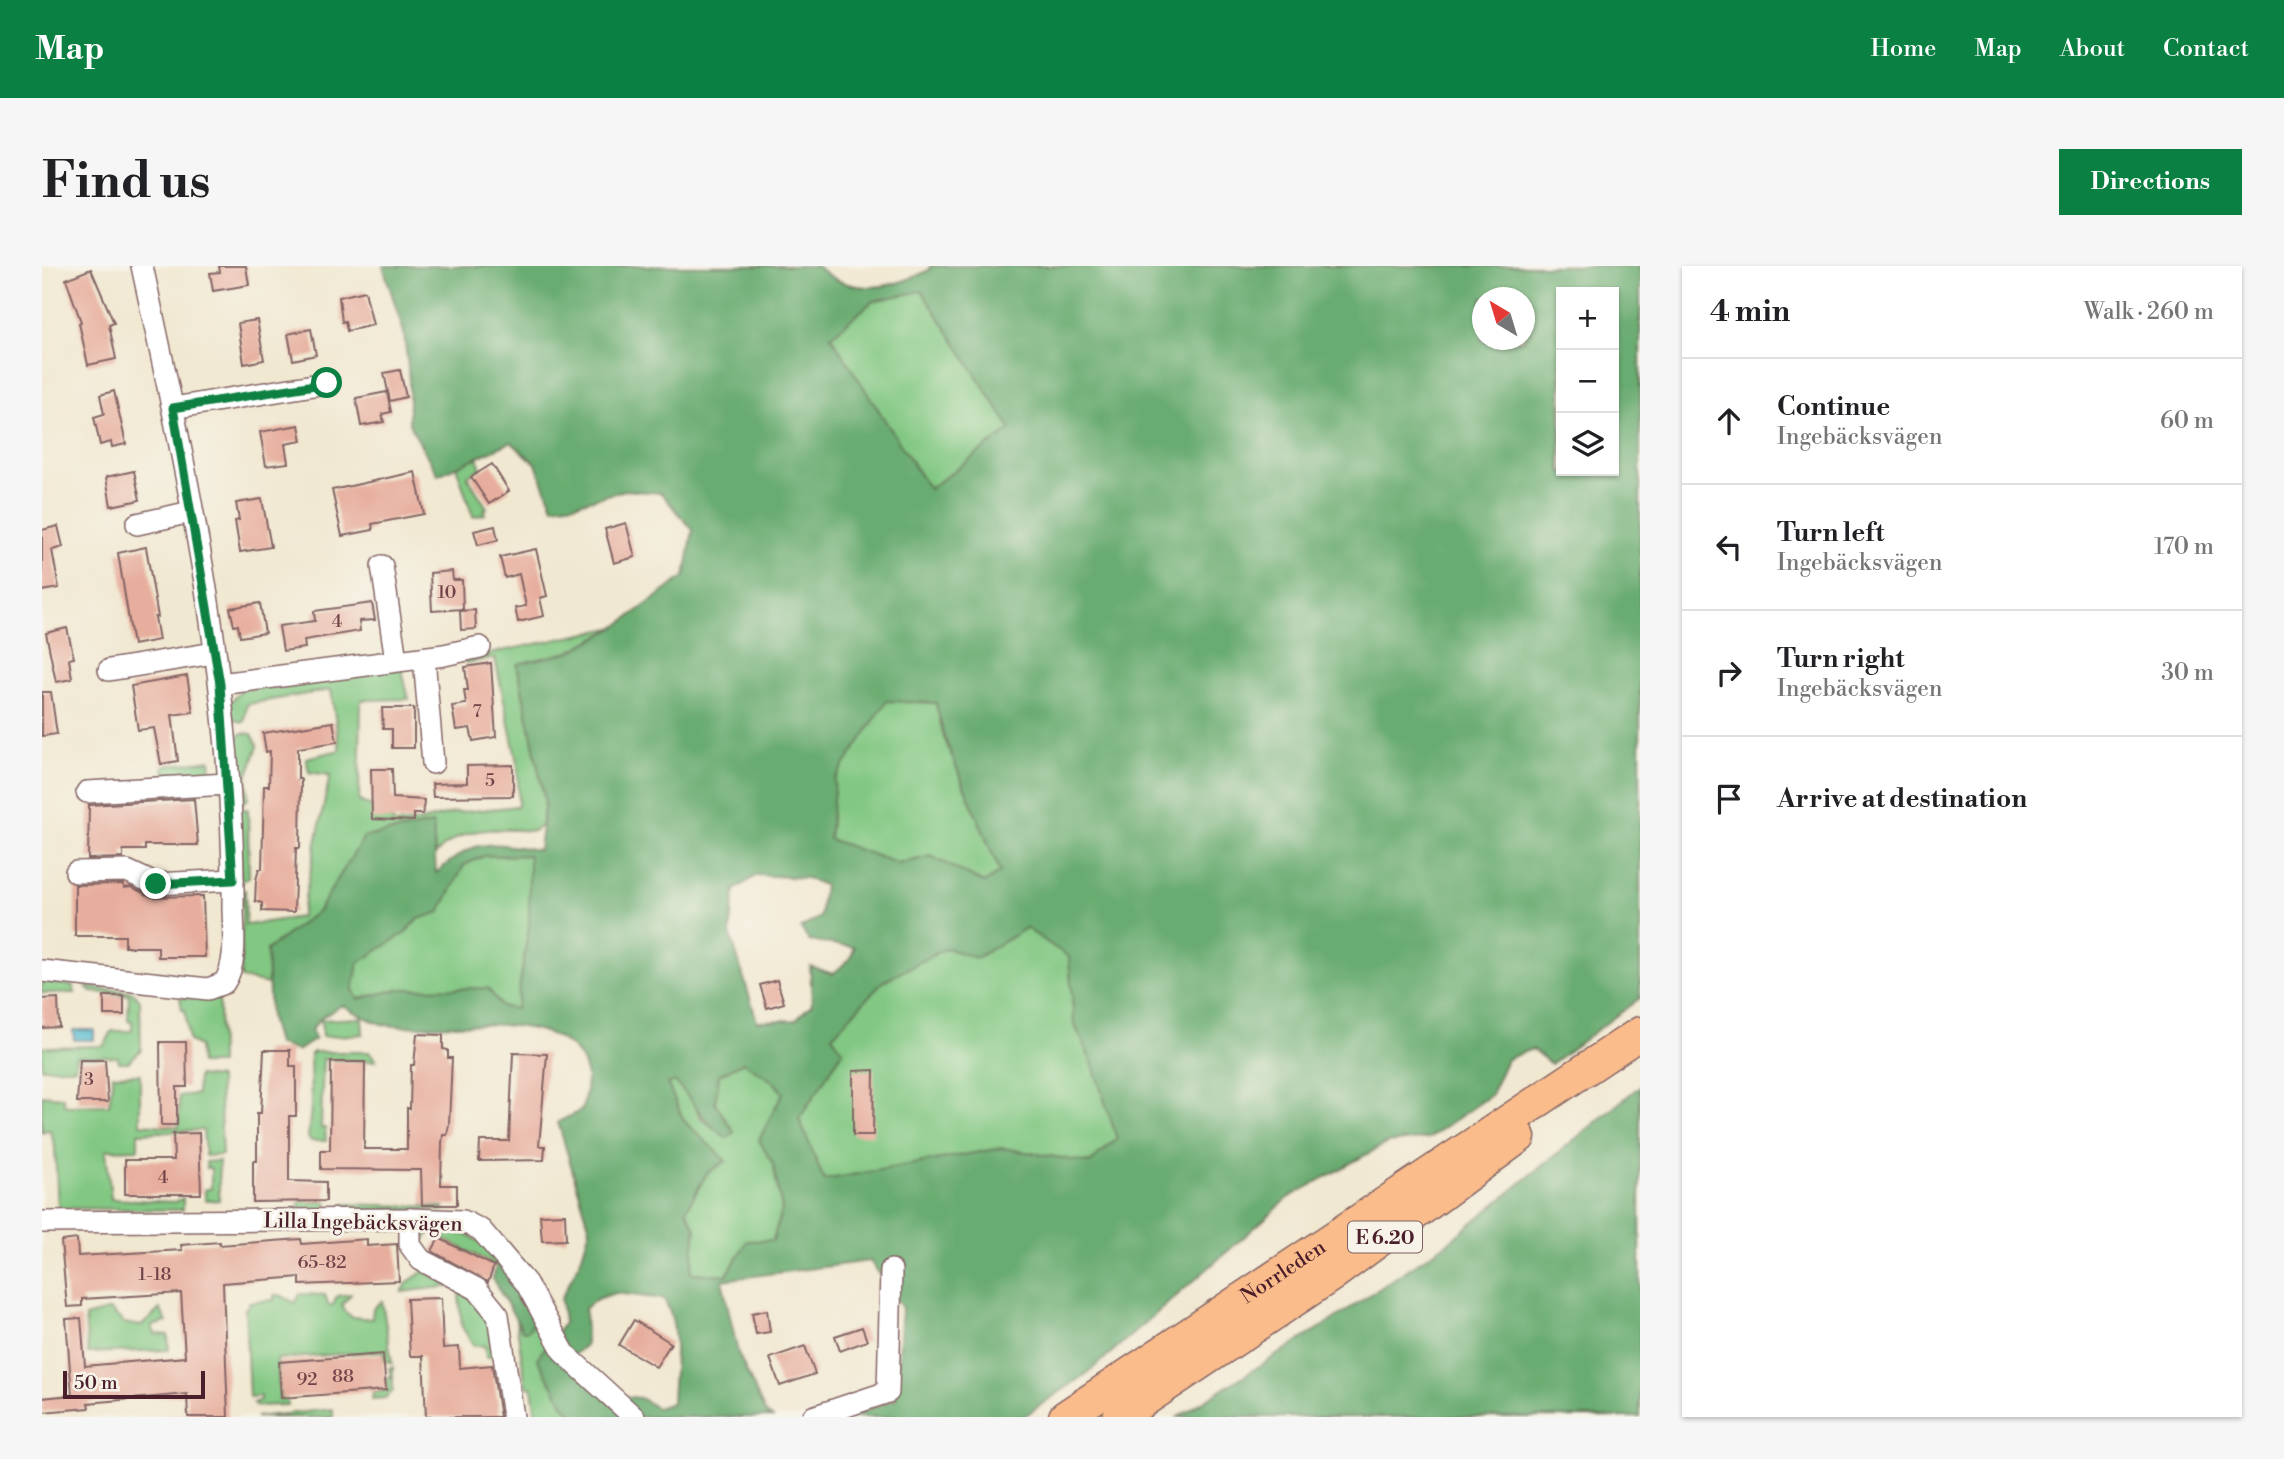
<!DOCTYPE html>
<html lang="en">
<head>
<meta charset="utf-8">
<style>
	:root { --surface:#fff; --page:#f6f6f6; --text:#202124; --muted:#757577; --line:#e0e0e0; --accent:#0b8043 }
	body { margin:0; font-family:"Libre Bodoni",serif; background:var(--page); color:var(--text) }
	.controls { position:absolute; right:21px; top:21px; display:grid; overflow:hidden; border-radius:0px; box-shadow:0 2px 5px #0004 }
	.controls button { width:63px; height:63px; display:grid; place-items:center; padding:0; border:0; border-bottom:2px solid var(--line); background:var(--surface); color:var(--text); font:35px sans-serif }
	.compass { position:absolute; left:1430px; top:21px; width:63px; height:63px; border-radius:50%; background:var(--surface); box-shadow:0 2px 5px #0004; rotate:322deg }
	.scale { position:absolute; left:21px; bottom:18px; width:142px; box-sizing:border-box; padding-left:7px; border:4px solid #4a1f2b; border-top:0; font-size:19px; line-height:24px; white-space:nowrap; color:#4a1f2b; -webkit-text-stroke:5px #f7f3e8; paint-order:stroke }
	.stop { position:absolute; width:21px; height:21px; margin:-16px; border:5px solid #0b8043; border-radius:50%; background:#fff }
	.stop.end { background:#0b8043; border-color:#fff; box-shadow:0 2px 7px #0008 }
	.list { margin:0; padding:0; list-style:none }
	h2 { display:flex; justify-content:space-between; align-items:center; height:91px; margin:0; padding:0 28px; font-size:30px }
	h2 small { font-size:23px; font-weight:400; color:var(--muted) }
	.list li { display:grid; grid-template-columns:46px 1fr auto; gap:21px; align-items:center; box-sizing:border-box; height:126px; padding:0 28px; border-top:2px solid var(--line) }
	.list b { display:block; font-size:26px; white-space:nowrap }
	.list p { margin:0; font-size:23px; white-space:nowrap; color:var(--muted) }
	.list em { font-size:23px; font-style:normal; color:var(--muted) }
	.icon { flex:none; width:38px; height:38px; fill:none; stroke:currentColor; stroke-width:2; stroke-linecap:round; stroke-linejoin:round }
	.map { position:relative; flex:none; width:1598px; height:1151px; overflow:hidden; border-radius:0px }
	header { display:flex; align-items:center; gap:42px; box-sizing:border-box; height:98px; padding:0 35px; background:var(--accent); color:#fff }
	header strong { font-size:33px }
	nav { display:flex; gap:38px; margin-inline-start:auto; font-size:24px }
	.intro { display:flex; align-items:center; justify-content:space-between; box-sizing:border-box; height:168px; padding:0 42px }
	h1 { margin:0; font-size:49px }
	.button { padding:18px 32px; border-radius:0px; background:var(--accent); color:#fff; font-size:24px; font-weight:700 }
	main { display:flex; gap:42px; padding:0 42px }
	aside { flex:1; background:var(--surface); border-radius:0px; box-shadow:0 2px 5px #0004 }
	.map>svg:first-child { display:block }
	.green { fill:#82c883; stroke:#667457; stroke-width:2 }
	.forest { fill:#69ac71; stroke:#5a664e; stroke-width:2; fill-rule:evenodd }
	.water { fill:#53bbd0; stroke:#4e6d7e; stroke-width:2 }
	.building { fill:#e7ae9e }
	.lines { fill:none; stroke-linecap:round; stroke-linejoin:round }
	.minor-casing { stroke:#846565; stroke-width:24 }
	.highway-casing { stroke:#846565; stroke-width:35 }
	.minor { stroke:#fff; stroke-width:21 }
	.highway { stroke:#fabc8b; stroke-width:32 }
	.route { stroke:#0b8043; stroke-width:9 }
	.labels { text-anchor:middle; stroke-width:6; stroke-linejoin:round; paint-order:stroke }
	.number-label { font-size:18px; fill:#714348 }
	.shield { fill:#f7f3e8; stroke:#7e5f64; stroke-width:2 }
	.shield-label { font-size:19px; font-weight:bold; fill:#4a1f2b }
	.street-label { font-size:21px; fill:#4a1f2b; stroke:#f7f3e8 }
</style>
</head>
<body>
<header>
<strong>Map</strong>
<nav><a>Home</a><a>Map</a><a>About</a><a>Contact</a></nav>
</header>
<div class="intro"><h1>Find us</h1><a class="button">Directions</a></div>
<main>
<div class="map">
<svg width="1598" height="1151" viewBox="0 0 1598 1151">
	<rect width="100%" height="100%" fill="#f7f3e8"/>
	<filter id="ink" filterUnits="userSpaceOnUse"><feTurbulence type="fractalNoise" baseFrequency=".0143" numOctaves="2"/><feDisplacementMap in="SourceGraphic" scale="14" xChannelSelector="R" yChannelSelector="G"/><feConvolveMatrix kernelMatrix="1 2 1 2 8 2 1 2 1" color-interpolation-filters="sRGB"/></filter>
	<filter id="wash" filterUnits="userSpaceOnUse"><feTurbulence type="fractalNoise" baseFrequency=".00686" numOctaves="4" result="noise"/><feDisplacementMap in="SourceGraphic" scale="28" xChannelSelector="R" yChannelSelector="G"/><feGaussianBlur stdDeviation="1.57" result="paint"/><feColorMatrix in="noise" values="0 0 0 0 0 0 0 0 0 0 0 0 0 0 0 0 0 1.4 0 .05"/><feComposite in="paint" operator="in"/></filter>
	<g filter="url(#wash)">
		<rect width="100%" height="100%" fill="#f1e8d1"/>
		<g class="green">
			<polygon points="880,24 970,163 887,223 788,70 831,35"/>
			<polygon points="435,191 439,202 425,210 445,242 442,244 443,248 431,251 414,200"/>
			<path d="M574,361L527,386L475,398L503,536L499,560L492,565C455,562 420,559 393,589L391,558L322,571L276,645L225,684L226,718L199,712L200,626L203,624L204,659L259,651L288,509L267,506L264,492L298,484L289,424L205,438L202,456L193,454L189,449V436L199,424L359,401L367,433L319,434L317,535L343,547L353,558L371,557L411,547L476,540V501L453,392L423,397L422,393Z"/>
			<polygon points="845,434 894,437 902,471 958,606 942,618 889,590 857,598 787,574 793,513"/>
			<polygon points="200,467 210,468 216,480 205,511 206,533 199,538 196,537 193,473"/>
			<polygon points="168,494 170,513 124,516 122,500"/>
			<polygon points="206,543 207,611 199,615 197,544"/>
			<polygon points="487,589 487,660 474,744 388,724 358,723 316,733 311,724 316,697 363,667 376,653 398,646 422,599 442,590"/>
			<polygon points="984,662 1027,691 1032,757 1051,799 1075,872 1048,897 960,882 782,914 757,853 801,785 790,770 840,716 904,682 935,692"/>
			<polygon points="0,715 31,720 33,727 0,727"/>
			<polygon points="45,721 91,726 98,734 99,784 86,796 77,796 76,791 34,790 33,802 0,802 0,781 62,780 70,765 90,765 90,755 86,755 87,729 49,726"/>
			<polygon points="138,732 177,732 178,798 158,798 157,780 147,775 143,744 140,744"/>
			<polygon points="320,752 321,768 280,771 279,754"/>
			<polygon points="271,786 327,786 333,792 334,795 281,793 279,862 283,862 284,875 269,875 266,872 269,840 268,790"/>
			<polygon points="701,796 732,816 741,827 717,874 731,898 740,943 731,974 705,976 685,1009 649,1007 654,962 644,944 665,907 683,895 642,855 625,817 634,817 647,829 659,852 685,872 692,866 673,837 677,809"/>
			<polygon points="98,808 98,858 137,861 137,830 155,828 156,810 177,812 180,889 163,890 161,864 96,867 96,883 64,884 69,933 133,936 141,932 141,944 16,942 13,881 8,864 1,865 0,868 0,829 21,831 22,839 27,840 67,839 71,809"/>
			<polygon points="177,895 177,934 163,935 163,923 169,923 169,902 164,902 164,896"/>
			<polygon points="257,935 285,936 285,944 257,944"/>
			<polygon points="302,938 402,941 402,944 302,944"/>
			<path d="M380,964C422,964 432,969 464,995L455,1000L388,966L378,981Z"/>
			<polygon points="382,1005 410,1020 360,1026 366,1016"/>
			<polygon points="422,1025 445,1044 452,1090 444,1091 443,1080 432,1080 420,1061 417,1030"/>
			<polygon points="258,1028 283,1029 287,1040 291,1039 295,1030 309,1028 300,1039 302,1045 310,1051 330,1053 331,1043 340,1035 350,1097 343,1095 341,1085 235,1093 238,1134 245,1134 245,1139 214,1140 211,1137 218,1134 218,1130 207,1131 203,1042 207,1040 207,1036 232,1034 232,1029 238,1029 253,1037"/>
			<polygon points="118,1043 125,1056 110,1060 113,1068 126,1069 127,1084 46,1087 43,1051 68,1044 82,1057 99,1060"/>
			<polygon points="496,1048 508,1074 523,1141 535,1151 494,1151 490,1121 484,1121 474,1054 481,1065"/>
			<polygon points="351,1101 351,1125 343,1132 330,1133 331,1126 345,1125 344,1112 349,1112 347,1102"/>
			<polygon points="291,1143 291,1151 214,1151"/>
		</g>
		<g class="forest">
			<path d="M341,0H775C808,31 850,23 887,4L888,0H1598V732L1509,798L1490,783L1465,793L1449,829L1387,872L1345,877L1249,930L1047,1106L981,1151H806L854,1133L860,1042L828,995L680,1014L696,1087L723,1146L730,1151H535L523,1141L495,1092L522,1057L519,1033L539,993L548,963L516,856L540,844C542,833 547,817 544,806C526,735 395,767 344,759C331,756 311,746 300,739L279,752L269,764L273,773L255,785L235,778L228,752L225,684L276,645L322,571L391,558L394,607C437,570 444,577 497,584L503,536L475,398L528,386L574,361L643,310L651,264L619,227L583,224L533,238L511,241L494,198L469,176L396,209L367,158V111L362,67ZM880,25L969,163L887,223L789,70L831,35ZM1519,26H1572V205H1519ZM1440,32H1482V74H1440ZM845,435L894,437L902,471L958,606L942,617L889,590L857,598L787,573L793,513ZM487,589V660L474,743L459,740L446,722L358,723L316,733L311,724L316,697L363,667L376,653L398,646L422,599L442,590ZM715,609L764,612L782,619L778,651L759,662L767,675L812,681L809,692L791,708L768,700L770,738L753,754L715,755L688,667L693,624ZM984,662L1027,691L1032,757L1051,799L1075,873L1048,897L960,882L782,914L757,853L801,785L790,770L840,716L904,682L934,692ZM701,796L732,816L741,827L717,874L731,898L740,943L731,974L705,975L685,1009L649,1007L654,962L644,944L665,907L684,895L642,855L625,817H634C653,836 661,858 686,872L692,866L673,837L677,809ZM573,1027L622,1033C640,1064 631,1102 630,1137L615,1142L598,1132L567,1129L527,1093L544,1078L543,1042L555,1033Z"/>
			<polygon points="1598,820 1598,1151 1136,1151 1289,1055 1408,975"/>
			<polygon points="464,995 496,1048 486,1065 481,1065 450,1012 455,1000"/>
		</g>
		<polygon class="water" points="31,764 52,764 52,774 32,774"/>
		<g id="blocks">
			<g class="building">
				<polygon points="177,0 204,0 207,19 171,25 168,7 178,6"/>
				<polygon points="49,3 72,57 67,59 74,93 46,99 37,57 39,56 24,13"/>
				<polygon points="323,25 331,59 305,65 303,55 300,56 297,31"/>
				<polygon points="215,54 222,94 202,98 196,57"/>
				<polygon points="269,63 274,89 251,94 246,68"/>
				<polygon points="358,104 364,131 348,135 342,107"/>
				<polygon points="72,125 84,178 70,181 69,176 58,179 52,151 62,148 58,129"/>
				<polygon points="345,126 349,146 340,148 342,156 319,160 314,132"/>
				<polygon points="257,159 260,175 243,178 246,197 224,200 218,166"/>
				<polygon points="450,198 467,225 447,238 429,211"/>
				<polygon points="92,205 98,234 69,240 64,211"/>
				<polygon points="373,206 382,248 330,258 331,264 300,270 290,224"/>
				<polygon points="220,233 229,281 198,286 193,255 197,254 194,237"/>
				<polygon points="584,257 593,291 572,297 563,263"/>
				<polygon points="16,260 21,281 10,284 17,322 0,325 0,264"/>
				<polygon points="453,260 456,274 436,279 432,265"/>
				<polygon points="104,281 116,351 113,351 117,374 91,379 76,287"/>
				<polygon points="494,283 505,330 498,332 502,350 476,356 473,342 484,340 477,308 463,312 458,291"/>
				<polygon points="410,305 411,314 420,314 421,343 390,345 388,307"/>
				<polygon points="218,337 223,367 198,371 196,359 192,360 188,342"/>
				<polygon points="330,337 333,354 317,355 318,365 262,374 263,382 241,385 237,360 273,355 272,345"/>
				<polygon points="433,344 434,363 419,364 418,345"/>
				<polygon points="25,362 32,392 27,393 30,413 14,416 4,367"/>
				<polygon points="449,397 454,471 431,475 428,462 414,464 410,440 424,438 422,424 426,424 423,401"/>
				<polygon points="145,410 151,446 130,449 136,495 119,498 112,462 96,464 89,420"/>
				<polygon points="0,426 9,426 15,468 0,470"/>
				<polygon points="340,442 372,442 372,482 350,482 350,463 341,463"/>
				<polygon points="291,456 295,476 256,482 256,513 259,513 258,582 254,582 252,646 220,645 220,637 213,635 214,614 217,603 220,603 222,520 227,520 228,485 224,486 221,467"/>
				<polygon points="471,499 471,530 391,531 390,518 425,517 425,500"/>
				<polygon points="329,503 350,503 351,532 382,534 381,548 372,548 372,555 330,553"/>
				<polygon points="152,533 156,579 103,579 103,584 81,584 81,592 46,593 47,539"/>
				<polygon points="81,618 82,622 89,621 110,631 161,630 163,691 116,691 116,681 83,681 83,670 33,670 33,619"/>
				<polygon points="735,714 742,737 725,742 718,719"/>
				<rect x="62" y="730" width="20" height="19"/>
				<polygon points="16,732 17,761 0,762 0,733"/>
				<polygon points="375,768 401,769 401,783 406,784 406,792 410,792 407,858 405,869 401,869 400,877 399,919 415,919 415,939 380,939 379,904 279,903 279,884 288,884 289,796 323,796 322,883 365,883 365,842 368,843 369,799 372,799"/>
				<polygon points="118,776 144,776 145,821 135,821 135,859 119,859"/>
				<polygon points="222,784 248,784 248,800 254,800 254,850 247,850 247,915 284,916 284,935 211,936 211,895 215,895 215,847 219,847"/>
				<polygon points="471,787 505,788 497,880 503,880 502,894 437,895 438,875 467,875"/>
				<polygon points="38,794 63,794 66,836 35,836"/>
				<polygon points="832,804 831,869 811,869 811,805"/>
				<polygon points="157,867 159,928 83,928 83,894 132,894 131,868"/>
				<polygon points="523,948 524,974 500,975 498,949"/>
				<polygon points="397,972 452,1000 446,1016 390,985"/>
				<polygon points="35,973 36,990 140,984 139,979 178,976 178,979 259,973 260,978 325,973 325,980 355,978 357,1015 258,1019 258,1011 181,1017 186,1151 146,1151 145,1128 46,1137 47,1142 0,1146 0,1132 30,1129 24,1053 39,1052 43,1100 143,1091 139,1027 40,1033 40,1040 25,1041 19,975"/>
				<polygon points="399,1032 401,1082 417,1081 418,1102 450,1099 458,1151 384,1151 381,1090 368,1090 365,1033"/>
				<polygon points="725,1044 728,1066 714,1068 710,1047"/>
				<polygon points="592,1054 629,1077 614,1101 577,1079"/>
				<polygon points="820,1061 825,1075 798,1085 793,1070"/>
				<polygon points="763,1080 773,1108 738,1120 728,1092"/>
				<polygon points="341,1088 344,1124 239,1132 237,1096"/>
			</g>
		</g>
	</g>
	<g filter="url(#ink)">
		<use href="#blocks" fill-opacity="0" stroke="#846565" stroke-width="2"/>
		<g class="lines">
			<g class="minor-casing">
				<g id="minor">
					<polyline points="131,142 284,117"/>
					<polyline points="95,258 149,246"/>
					<polyline points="340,300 354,394"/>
					<polyline points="382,392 391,497"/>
					<polyline points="67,404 172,387"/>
					<polyline points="178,418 402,389 438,381"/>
					<polyline points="45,526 186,518"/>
					<polyline points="34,606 85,605 113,618 191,614"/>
					<path d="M0,705L166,723L182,717C196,696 191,664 191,639C193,428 145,206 100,0"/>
					<polyline points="368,953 368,979 379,994 435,1023 456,1049 471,1151"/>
					<polyline points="0,956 368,953 421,955 439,964 484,1017 523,1088 592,1151"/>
					<polyline points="771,1151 846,1126 849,1004"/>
				</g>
			</g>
			<g class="highway-casing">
				<g id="highway">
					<path id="s1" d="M1023,1151L1598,767"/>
					<polyline points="1077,1151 1290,1009 1477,871"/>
				</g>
			</g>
			<use href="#minor" class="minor"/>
			<use href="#highway" class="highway"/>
		</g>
	</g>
	<g class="lines" filter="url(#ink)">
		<polyline class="route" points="114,618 191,614 178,418 131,142 285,117"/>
	</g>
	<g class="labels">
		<g class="number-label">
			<text x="405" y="332">10</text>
			<text x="295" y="361">4</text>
			<text x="435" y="451">7</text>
			<text x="448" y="520">5</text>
			<text x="47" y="819">3</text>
			<text x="121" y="917">4</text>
			<text x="280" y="1002">65-82</text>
			<text x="113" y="1014">1-18</text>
			<text x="301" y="1116">88</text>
			<text x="265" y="1119">92</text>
		</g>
		<rect class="shield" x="1306" y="955.5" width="74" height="31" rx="5"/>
		<g class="shield-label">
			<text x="1343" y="978">E 6.20</text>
		</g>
		<g class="street-label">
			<text transform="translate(321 956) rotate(1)" y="7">Lilla Ingebäcksvägen</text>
			<text dy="7" stroke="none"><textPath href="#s1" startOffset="262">Norrleden</textPath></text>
		</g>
	</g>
</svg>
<div class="controls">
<button>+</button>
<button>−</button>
<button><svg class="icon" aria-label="layers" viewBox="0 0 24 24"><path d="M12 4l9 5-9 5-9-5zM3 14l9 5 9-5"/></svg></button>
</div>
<svg class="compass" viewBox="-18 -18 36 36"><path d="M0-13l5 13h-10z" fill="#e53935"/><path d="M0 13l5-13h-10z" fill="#757577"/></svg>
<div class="scale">50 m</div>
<div class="stop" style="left:285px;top:117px"></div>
<div class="stop end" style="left:114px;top:618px"></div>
</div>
<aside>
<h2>4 min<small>Walk · 260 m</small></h2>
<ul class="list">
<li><svg class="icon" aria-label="ahead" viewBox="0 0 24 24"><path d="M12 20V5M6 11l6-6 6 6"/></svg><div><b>Continue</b><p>Ingebäcksvägen</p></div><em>60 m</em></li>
<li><svg class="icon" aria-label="left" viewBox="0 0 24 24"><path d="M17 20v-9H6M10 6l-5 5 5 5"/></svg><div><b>Turn left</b><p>Ingebäcksvägen</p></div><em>170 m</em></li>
<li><svg class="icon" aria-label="right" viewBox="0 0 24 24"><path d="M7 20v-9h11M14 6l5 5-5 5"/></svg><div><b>Turn right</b><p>Ingebäcksvägen</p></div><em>30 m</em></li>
<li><svg class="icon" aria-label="arrive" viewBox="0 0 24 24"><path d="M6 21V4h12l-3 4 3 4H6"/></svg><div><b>Arrive at destination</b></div></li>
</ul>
</aside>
</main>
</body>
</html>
